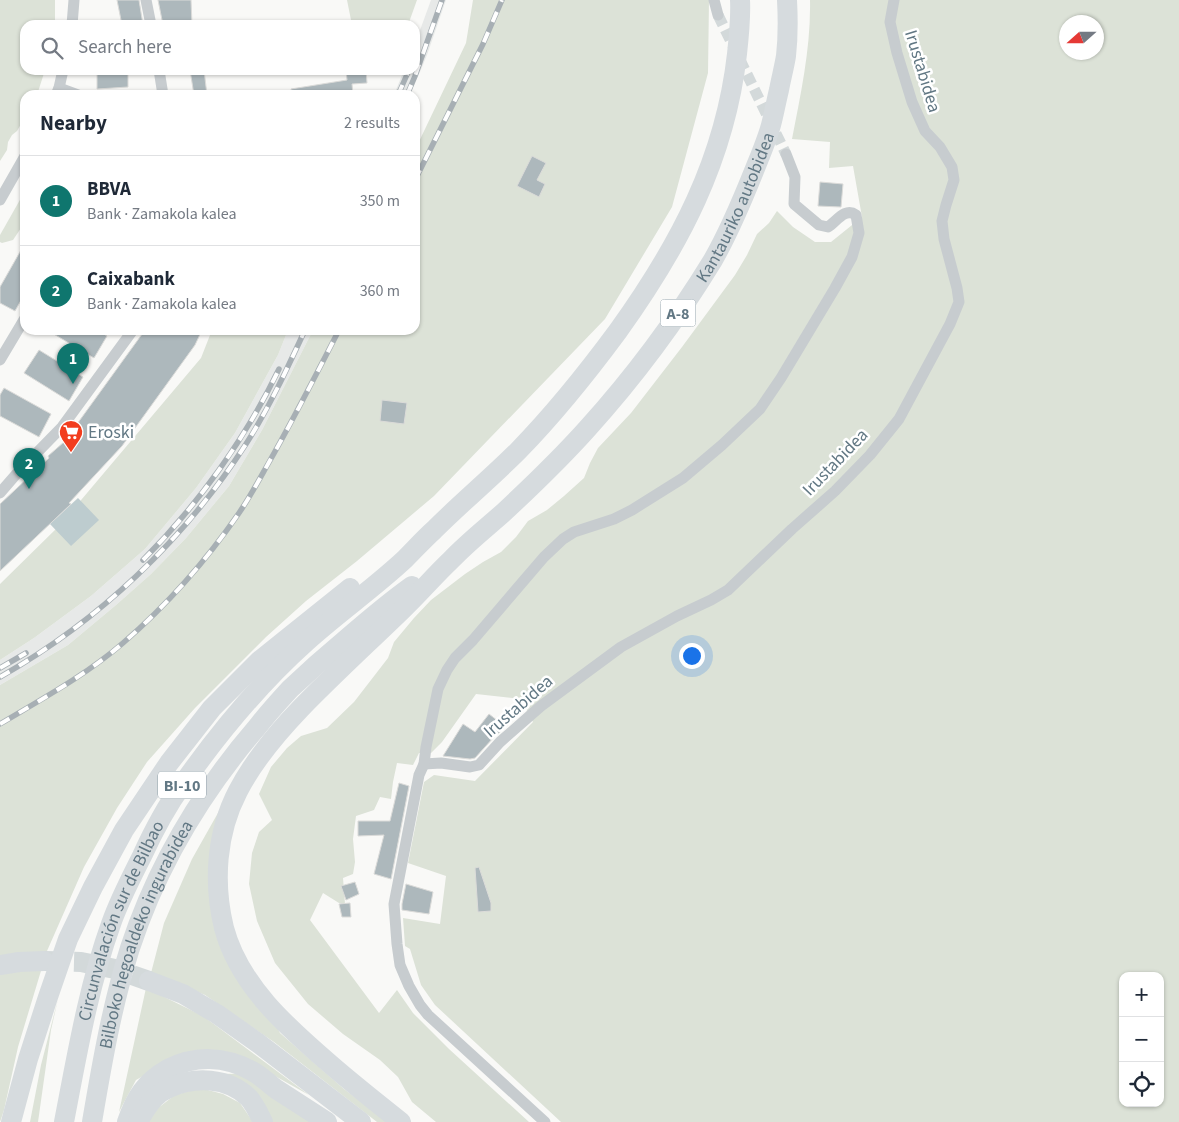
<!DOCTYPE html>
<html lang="en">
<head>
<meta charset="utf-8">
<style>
	:root { --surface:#fff; --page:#f6f6f7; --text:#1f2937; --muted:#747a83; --line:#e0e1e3; --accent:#0f766e }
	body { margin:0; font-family:"Source Sans 3",sans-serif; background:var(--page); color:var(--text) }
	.controls { position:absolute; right:15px; bottom:15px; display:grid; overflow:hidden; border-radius:10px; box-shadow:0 1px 4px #0004 }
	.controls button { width:45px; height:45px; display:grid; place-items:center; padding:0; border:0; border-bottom:1px solid var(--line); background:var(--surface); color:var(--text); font:25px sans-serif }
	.compass { position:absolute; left:1059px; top:15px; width:45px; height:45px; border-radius:50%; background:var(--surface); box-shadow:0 1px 4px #0004; rotate:249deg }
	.you { position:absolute; left:691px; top:655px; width:18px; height:18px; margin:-12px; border:4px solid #fff; border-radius:50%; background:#1a73e8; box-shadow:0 0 0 8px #1a73e833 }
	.badge { display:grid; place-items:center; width:32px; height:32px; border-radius:50%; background:var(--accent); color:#fff; font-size:16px; font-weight:700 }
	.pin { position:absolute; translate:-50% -41px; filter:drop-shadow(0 1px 2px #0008) }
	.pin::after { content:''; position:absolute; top:26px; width:18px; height:15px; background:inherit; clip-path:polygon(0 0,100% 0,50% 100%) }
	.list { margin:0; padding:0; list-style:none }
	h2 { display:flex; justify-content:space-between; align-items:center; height:65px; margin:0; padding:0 20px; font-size:21px }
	h2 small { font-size:16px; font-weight:400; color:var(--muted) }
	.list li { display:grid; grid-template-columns:32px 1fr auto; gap:15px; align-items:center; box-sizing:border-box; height:90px; padding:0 20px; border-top:1px solid var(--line) }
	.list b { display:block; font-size:19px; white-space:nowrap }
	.list p { margin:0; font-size:16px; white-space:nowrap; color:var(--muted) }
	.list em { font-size:16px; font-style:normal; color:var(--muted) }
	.icon { flex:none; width:28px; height:28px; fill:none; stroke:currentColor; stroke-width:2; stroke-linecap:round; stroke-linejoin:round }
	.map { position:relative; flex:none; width:1179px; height:1122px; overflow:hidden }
	.search { position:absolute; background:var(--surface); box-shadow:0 1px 4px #0004; left:20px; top:20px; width:400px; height:55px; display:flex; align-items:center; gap:12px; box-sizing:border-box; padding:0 18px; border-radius:15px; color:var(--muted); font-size:19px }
	.panel { position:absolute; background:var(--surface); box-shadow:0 1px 4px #0004; left:20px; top:90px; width:400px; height:245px; border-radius:15px }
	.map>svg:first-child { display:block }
	.built { fill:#e7e9e8 }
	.green { fill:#dce2d7; fill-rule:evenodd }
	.water { fill:#bdcccf }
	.building { fill:#adb8bc; stroke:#dbdbd9 }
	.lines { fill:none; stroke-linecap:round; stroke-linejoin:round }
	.street-tunnel { stroke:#d3d9da; stroke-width:11; stroke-dasharray:11 5.5; stroke-linecap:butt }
	.highway-tunnel { stroke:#d3d9da; stroke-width:20; stroke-dasharray:20 10; stroke-linecap:butt }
	.street { stroke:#c7cccf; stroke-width:11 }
	.highway { stroke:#d6dbde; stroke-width:20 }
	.rail-casing { stroke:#a7afb4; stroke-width:5.5 }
	.rail { stroke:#fff; stroke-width:4; stroke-dasharray:11; stroke-linecap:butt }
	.labels { text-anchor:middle; stroke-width:5; stroke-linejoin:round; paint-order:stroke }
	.shield { fill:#fff; stroke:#91a0a9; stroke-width:1 }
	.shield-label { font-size:16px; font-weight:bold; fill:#627884 }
	.street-label { font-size:18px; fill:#627884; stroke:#fff }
	.poi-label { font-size:18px; fill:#627884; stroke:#fff; text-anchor:start }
</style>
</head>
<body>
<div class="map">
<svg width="1179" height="1122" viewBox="0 0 1179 1122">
	<rect width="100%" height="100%" fill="#f9f9f7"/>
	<g class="built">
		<polygon points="431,0 446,0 427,55 410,95 394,95 404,70 415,70 415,44"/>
		<polygon points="288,330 313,330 262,430 229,486 186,538 151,574 116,605 68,645 0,685 0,660 34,638 91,596 145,549 196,488 235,433 278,355"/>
	</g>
	<g class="green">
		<polygon points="0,0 55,0 55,25 25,25 25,70 45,70 37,95 25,95 25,117 17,131 12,135 8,142 7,150 0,161"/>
		<polygon points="347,0 417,0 408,25 352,25"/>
		<polygon points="473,0 709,0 708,73 672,207 605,319 434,496 357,561 306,601 266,637 195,708 147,762 117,808 84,867 47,951 18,1047 4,1110 0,1122 0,685 68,645 116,605 151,574 186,538 229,486 262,430 313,330 415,330 415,150 466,43"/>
		<path d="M810,0H1179V1122H561L435,1005L421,985L410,949L405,946L403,918L440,924L446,876L408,863L424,782L434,775L475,781L533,722L521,699L476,694L442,742L431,753H419L413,765L397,763L393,782L391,799L380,797L374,810L356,816L353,839L355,862L353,874L343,878L345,904L339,903L323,893L310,920L379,1013L397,990L413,1013L449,1049L529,1122H436L412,1102L398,1077L380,1060L343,1034L308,1004L275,963L257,921L249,884L252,853L259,832L272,820L259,794L271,767L287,748L301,736L327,728L354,702L388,658L394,642L414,618L431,600L465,574L483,562L501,552L516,537L528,521L547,510L564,496L584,478L590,463L598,448L631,413L682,347L735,275L747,255L757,234L769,223L777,211L793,227L815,242H831L862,217L853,166L829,168L830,142L792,139C801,93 811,47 810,0ZM1066,22H1096V52H1066ZM1123,976H1160V1103H1123Z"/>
		<polygon points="25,191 25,222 13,240 2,243 0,242 0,235"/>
		<polygon points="212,330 288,330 278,355 235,433 196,488 145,549 91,596 34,638 0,660 0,584 60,525 201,358"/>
		<polygon points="223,804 210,890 280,1033 344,1089 388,1122 377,1122 274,1042 205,995 151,973 164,923 192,859"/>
		<polygon points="146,988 203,1016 309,1095 239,1056 163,1065 136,1080 119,1112"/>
		<polygon points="58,999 51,1030 38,1122 30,1122 41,1065"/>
		<polygon points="187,1073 240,1074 318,1122 272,1122 263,1104"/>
		<polygon points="193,1090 208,1090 223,1094 240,1103 253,1122 148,1122 158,1108 175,1095"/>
	</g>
	<polygon class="water" points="78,498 99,520 71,546 50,524"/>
	<g class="building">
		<polygon points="117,0 139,0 143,25 122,25"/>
		<polygon points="158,0 191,0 192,25 163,25"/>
		<polygon points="97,70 128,70 128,87 97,89"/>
		<polygon points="190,70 204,70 207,95 194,95"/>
		<polygon points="346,70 366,70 367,83 352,84 353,95 292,95 291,89 347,80"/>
		<polygon points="532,156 546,163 537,180 545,184 539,197 517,186"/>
		<polygon points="820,182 843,184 841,207 818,206"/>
		<polygon points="25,243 25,293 15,311 0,303 0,287"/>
		<polygon points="47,330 98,330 107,336 94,358"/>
		<polygon points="145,330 202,330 195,345 122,446 69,503 71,504 0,571 0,504 49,458 48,456 64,442"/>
		<polygon points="39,350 83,377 69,401 24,373"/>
		<polygon points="4,388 51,414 39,437 0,416 0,395"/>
		<polygon points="382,400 407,403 404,424 380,421"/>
		<polygon points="489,714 498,721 500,718 508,725 494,737 475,758 470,759 443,756 463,724 475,732"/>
		<polygon points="399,783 409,786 391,879 374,874 384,835 358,836 358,821 390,821"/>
		<polygon points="479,867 491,903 491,911 478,912 475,868"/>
		<polygon points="355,882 359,894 346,900 341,886"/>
		<polygon points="406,884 433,892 429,914 402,910 402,904"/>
		<polygon points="350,903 351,917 342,917 339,904"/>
	</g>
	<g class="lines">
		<polyline class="street-tunnel" points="718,15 786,154"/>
		<polyline class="highway-tunnel" points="44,961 81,962 115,969 149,981"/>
		<g class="street">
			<polyline points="146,0 151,25"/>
			<polyline points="714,0 718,15"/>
			<polyline points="72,25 74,0"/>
			<polyline points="159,70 163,95"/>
			<polyline points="59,88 78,95"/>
			<polyline points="56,95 59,88 63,70"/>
			<polyline points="0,200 25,156"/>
			<polyline points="0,360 25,318"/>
			<polyline points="0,493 19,471 62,427 133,330"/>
			<polyline points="424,764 441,763 470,767 479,765 500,742 541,706 621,647 677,616 711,600 728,590 792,529 835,491 870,455 899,419 950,324 959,302 957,288 944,239 942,221 946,205 954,180 952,167 940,147 925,131 912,102 897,53 890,22 894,0"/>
			<path d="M545,1122L428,1015L420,1005L409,986L400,965L397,944L394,904L419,775L424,764L426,747L438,689L447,670L455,658L473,640L544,557L563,539L574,532L614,519L632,510L683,478L722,445L760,409L781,378L835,288L852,257L859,233L856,215C845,207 837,221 828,227L819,225L794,204L795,177L786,154"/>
		</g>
		<g class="highway">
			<polyline points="0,965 19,962 44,961"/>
			<polyline points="149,981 183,994 217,1014 258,1043 361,1122"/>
			<polyline points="11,1122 28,1059 48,997 68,939 93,887 124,830 169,763 212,708 259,661 350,588"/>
			<path id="s1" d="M64,1122C77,1055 88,988 111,924C119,901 131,878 142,856C153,832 166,807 182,785C218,734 259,684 306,642C338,613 374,588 405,559C415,549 424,539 434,530C461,503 491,478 518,451C554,414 587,373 618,331C679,246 725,160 737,54C739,36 741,18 740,0"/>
			<path id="s2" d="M92,1122C102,1063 112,1005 130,948C157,866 202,791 258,726C268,713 279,701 290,689C308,672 326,656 344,641C366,622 388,603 412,586"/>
			<path d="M127,1122C135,1098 145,1082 168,1069C195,1055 225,1056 252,1071C260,1075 268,1083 276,1089C293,1100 310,1111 327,1122"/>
			<path d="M138,1122C144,1112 149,1101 159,1094C162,1091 166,1090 169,1088C194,1076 228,1077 249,1098C255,1105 259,1114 263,1122"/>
			<path id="s3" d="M401,1122C377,1103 353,1084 330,1064C287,1027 239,985 224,928C213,883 216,833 238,791C254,760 277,733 301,708C334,674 368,643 402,610C419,594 434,576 451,560C467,543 486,528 503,513C532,486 561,458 587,429C634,377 677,319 713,260C729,232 742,201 754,171C760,156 767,140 771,125C774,114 776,102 779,90C781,79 784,68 786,56C788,38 788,18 787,0"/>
		</g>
		<g class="rail-casing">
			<g id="rail">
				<polyline points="398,95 409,70"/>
				<polyline points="407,95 415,76 442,0"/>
				<polyline points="415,180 483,44 502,0"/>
				<path d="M143,560C197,506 246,438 279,369"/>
				<polyline points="0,668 26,653"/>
				<path d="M0,677C99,621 184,540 246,444C269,408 287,369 305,330"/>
				<path d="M0,724C42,699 86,675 123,643C167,605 206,561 239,513C250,497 259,480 268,464C293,420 316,375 339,330"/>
			</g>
		</g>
		<use href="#rail" class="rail"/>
	</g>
	<defs>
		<g id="supermarket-pin" transform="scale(1.25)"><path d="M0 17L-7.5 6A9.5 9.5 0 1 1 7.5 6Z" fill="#f23d1e" stroke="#fff"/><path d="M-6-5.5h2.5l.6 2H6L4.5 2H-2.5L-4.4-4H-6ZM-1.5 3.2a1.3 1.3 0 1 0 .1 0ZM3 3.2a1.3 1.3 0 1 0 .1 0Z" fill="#fff"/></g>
	</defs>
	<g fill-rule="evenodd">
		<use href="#supermarket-pin" x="71" y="432"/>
	</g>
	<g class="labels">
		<g class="shield">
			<rect x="660.5" y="299.5" width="35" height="27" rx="4"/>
			<rect x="158" y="771.5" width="48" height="27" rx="4"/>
		</g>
		<g class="shield-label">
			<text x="678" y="319">A-8</text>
			<text x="182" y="791">BI-10</text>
		</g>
		<g class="street-label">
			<text transform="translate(923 71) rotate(73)" y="6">Irustabidea</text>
			<text dy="6" stroke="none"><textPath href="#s3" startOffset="1180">Kantauriko autobidea</textPath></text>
			<text transform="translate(835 462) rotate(-46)" y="6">Irustabidea</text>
			<text transform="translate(518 706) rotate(-41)" y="6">Irustabidea</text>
			<text dy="6" stroke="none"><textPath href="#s1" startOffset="210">Circunvalación sur de Bilbao</textPath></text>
			<text dy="6" stroke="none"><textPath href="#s2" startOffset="196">Bilboko hegoaldeko ingurabidea</textPath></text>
		</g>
		<g class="poi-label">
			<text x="88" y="438">Eroski</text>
		</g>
	</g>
</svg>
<div class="controls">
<button>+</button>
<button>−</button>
<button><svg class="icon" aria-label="locate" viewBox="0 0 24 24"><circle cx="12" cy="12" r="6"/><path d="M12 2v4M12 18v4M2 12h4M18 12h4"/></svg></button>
</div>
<svg class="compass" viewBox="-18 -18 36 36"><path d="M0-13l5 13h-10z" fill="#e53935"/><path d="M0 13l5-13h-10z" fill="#747a83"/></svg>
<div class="you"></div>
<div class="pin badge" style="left:73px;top:384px">1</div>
<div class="pin badge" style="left:29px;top:489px">2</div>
<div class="search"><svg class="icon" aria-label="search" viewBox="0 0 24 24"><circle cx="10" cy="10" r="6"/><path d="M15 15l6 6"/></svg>Search here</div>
<section class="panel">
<h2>Nearby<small>2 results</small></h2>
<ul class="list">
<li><span class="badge">1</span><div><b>BBVA</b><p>Bank · Zamakola kalea</p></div><em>350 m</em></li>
<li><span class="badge">2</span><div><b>Caixabank</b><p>Bank · Zamakola kalea</p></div><em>360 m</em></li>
</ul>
</section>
</div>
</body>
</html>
